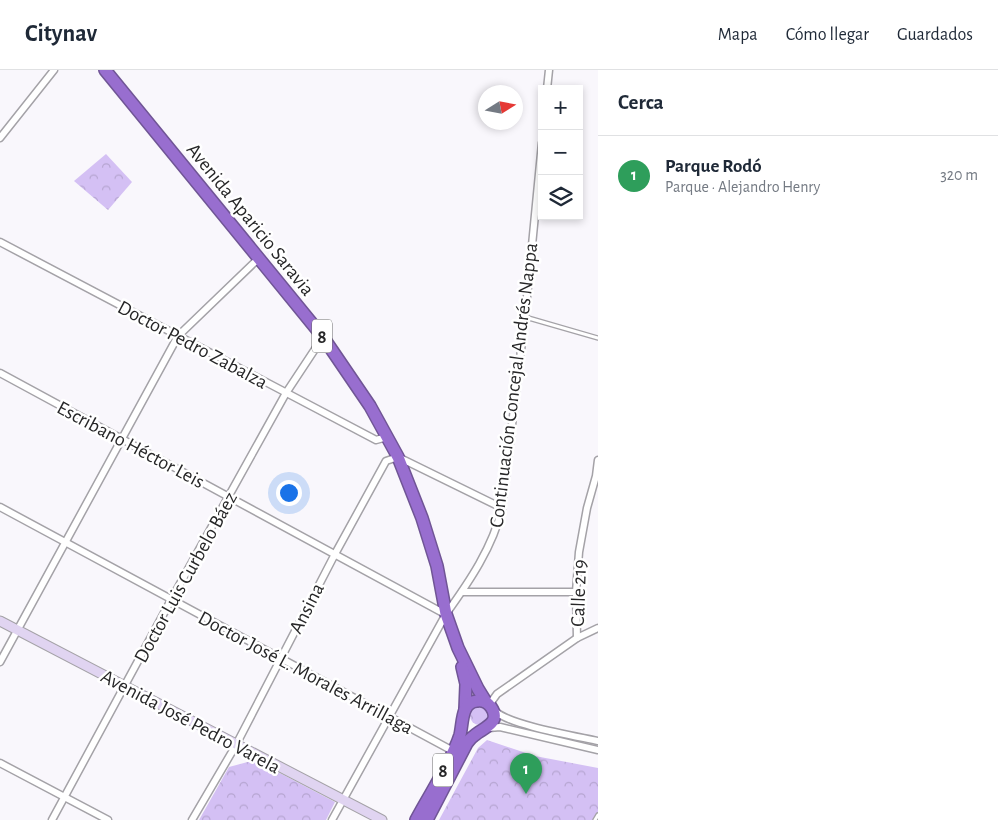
<!DOCTYPE html>
<html lang="es">
<head>
<meta charset="utf-8">
<style>
	:root { --surface:#fff; --page:#f2f2f3; --text:#1f2937; --muted:#747a83; --line:#e0e1e3; --accent:#7c3aed }
	body { margin:0; font-family:"Alegreya Sans",sans-serif; background:var(--page); color:var(--text) }
	.controls { position:absolute; right:15px; top:15px; display:grid; overflow:hidden; border-radius:0px; box-shadow:0 2px 8px #0003 }
	.controls button { width:45px; height:45px; display:grid; place-items:center; padding:0; border:0; border-bottom:1px solid var(--line); background:var(--surface); color:var(--text); font:25px sans-serif }
	.compass { position:absolute; left:478px; top:15px; width:45px; height:45px; border-radius:50%; background:var(--surface); box-shadow:0 2px 8px #0003; rotate:79deg }
	.you { position:absolute; left:288px; top:422px; width:18px; height:18px; margin:-12px; border:4px solid #fff; border-radius:50%; background:#1a73e8; box-shadow:0 0 0 8px #1a73e833 }
	.badge { display:grid; place-items:center; width:32px; height:32px; border-radius:50%; background:var(--accent); color:#fff; font-size:16px; font-weight:700 }
	.pin { position:absolute; translate:-50% -41px; filter:drop-shadow(0 1px 2px #0008) }
	.pin::after { content:''; position:absolute; top:26px; width:18px; height:15px; background:inherit; clip-path:polygon(0 0,100% 0,50% 100%) }
	.list { margin:0; padding:0; list-style:none }
	h2 { display:flex; justify-content:space-between; align-items:center; height:65px; margin:0; padding:0 20px; font-size:21px }
	h2 small { font-size:16px; font-weight:400; color:var(--muted) }
	.list li { display:grid; grid-template-columns:32px 1fr auto; gap:15px; align-items:center; box-sizing:border-box; height:80px; padding:0 20px; border-top:1px solid var(--line) }
	.list b { display:block; font-size:19px; white-space:nowrap }
	.list p { margin:0; font-size:16px; white-space:nowrap; color:var(--muted) }
	.list em { font-size:16px; font-style:normal; color:var(--muted) }
	.icon { flex:none; width:28px; height:28px; fill:none; stroke:currentColor; stroke-width:2; stroke-linecap:round; stroke-linejoin:round }
	.map { position:relative; flex:none; width:598px; height:750px; overflow:hidden }
	header { display:flex; align-items:center; gap:30px; box-sizing:border-box; height:70px; padding:0 25px; background:var(--surface); border-bottom:1px solid var(--line) }
	header strong { font-size:24px }
	nav { display:flex; gap:28px; margin-inline-start:auto; font-size:18px }
	main { display:flex }
	aside { flex:1; background:var(--surface) }
	.map>svg:first-child { display:block }
	.park { fill:url(#park-crowns) }
	.lines { fill:none; stroke-linecap:round; stroke-linejoin:round }
	.lane-casing { stroke:#a4a2a7; stroke-width:5.5 }
	.street-casing { stroke:#a4a2a7; stroke-width:9 }
	.secondary-casing { stroke:#a4a2a7; stroke-width:11 }
	.highway-casing { stroke:#705595; stroke-width:14 }
	.lane { stroke:#fff; stroke-width:3 }
	.street { stroke:#fff; stroke-width:6 }
	.secondary { stroke:#e0d4f1; stroke-width:9 }
	.highway { stroke:#986ecf; stroke-width:11 }
	.labels { text-anchor:middle; stroke-width:5; stroke-linejoin:round; paint-order:stroke }
	.shield { fill:#fff; stroke:#686868; stroke-width:1 }
	.shield-label { font-size:19px; font-weight:bold; fill:#272728 }
	.street-label { font-size:20px; fill:#272728; stroke:#fff }
</style>
</head>
<body>
<header>
<strong>Citynav</strong>
<nav><a>Mapa</a><a>Cómo llegar</a><a>Guardados</a></nav>
</header>
<main>
<div class="map">
<svg width="598" height="750" viewBox="0 0 598 750">
	<defs>
		<pattern id="park-crowns" width="20" height="18" patternUnits="userSpaceOnUse" patternTransform="scale(1.25)"><rect width="20" height="18" fill="#d4c0f4"/><path d="M2 6a3 3 0 1 1 6 0M12 15a3 3 0 1 1 6 0" fill="none" stroke="#b6a5d1"/></pattern>
	</defs>
	<rect width="100%" height="100%" fill="#f9f7fc"/>
	<g class="park">
		<polygon points="106,84 132,112 108,140 74,111"/>
		<circle cx="479" cy="646" r="9"/>
		<polygon points="487,670 535,686 598,698 598,750 439,750 478,678"/>
		<polygon points="255,690 335,732 326,750 199,750 229,697"/>
	</g>
	<g class="lines">
		<g class="lane-casing">
			<g id="lane">
				<polyline points="525,247 598,268"/>
				<polyline points="595,750 598,745"/>
			</g>
		</g>
		<g class="street-casing">
			<g id="street">
				<polyline points="547,19 549,0"/>
				<polyline points="0,68 54,0"/>
				<polyline points="0,172 376,370 387,367"/>
				<polyline points="0,303 445,544"/>
				<polyline points="0,437 453,681"/>
				<polyline points="462,522 576,522"/>
				<polyline points="577,568 576,522 579,482 587,438 596,406 598,390"/>
				<polyline points="0,592 178,266 259,188"/>
				<polyline points="489,635 497,624 577,568 598,558"/>
				<path d="M495,641C509,655 575,666 598,671"/>
				<polyline points="489,658 500,657 598,680"/>
				<polyline points="0,693 108,750"/>
				<polyline points="52,750 171,530 286,323 323,267"/>
				<polyline points="192,750 236,675 335,484 386,391 398,387 502,438"/>
				<path d="M332,750L446,544C469,512 493,477 502,438L525,247L542,73"/>
			</g>
		</g>
		<g class="secondary-casing">
			<polyline id="secondary" points="0,551 382,750"/>
		</g>
		<g class="highway-casing">
			<g id="highway">
				<polyline points="105,0 323,267 370,336 398,387 422,448 437,496 446,544 458,578 478,619 486,632"/>
				<polyline points="462,597 466,614 465,639"/>
				<path d="M416,750C429,725 452,691 460,665C463,653 461,632 477,631C483,630 488,633 491,637C502,653 483,658 475,665C472,667 469,670 467,673L427,750"/>
			</g>
		</g>
		<use href="#lane" class="lane"/>
		<use href="#street" class="street"/>
		<use href="#secondary" class="secondary"/>
		<use href="#highway" class="highway"/>
	</g>
	<g class="labels">
		<g class="shield">
			<rect x="312" y="249.5" width="20" height="33" rx="4"/>
			<rect x="433" y="683.5" width="20" height="33" rx="4"/>
		</g>
		<g class="shield-label">
			<text x="322" y="273">8</text>
			<text x="443" y="707">8</text>
		</g>
		<g class="street-label">
			<text transform="translate(251 149) rotate(51)" y="7">Avenida Aparicio Saravia</text>
			<text transform="translate(193 274) rotate(28)" y="7">Doctor Pedro Zabalza</text>
			<text transform="translate(513 315) rotate(-83)" y="7">Continuación Concejal Andrés Nappa</text>
			<text transform="translate(131 374) rotate(28)" y="7">Escribano Héctor Leis</text>
			<text transform="translate(185 507) rotate(-61)" y="7">Doctor Luis Curbelo Báez</text>
			<text transform="translate(578 523) rotate(-88)" y="7">Calle 219</text>
			<text transform="translate(306 538) rotate(-63)" y="7">Ansina</text>
			<text transform="translate(306 602) rotate(28)" y="7">Doctor José L. Morales Arrillaga</text>
			<text transform="translate(191 651) rotate(28)" y="7">Avenida José Pedro Varela</text>
		</g>
	</g>
</svg>
<div class="controls">
<button>+</button>
<button>−</button>
<button><svg class="icon" aria-label="layers" viewBox="0 0 24 24"><path d="M12 4l9 5-9 5-9-5zM3 14l9 5 9-5"/></svg></button>
</div>
<svg class="compass" viewBox="-18 -18 36 36"><path d="M0-13l5 13h-10z" fill="#e53935"/><path d="M0 13l5-13h-10z" fill="#747a83"/></svg>
<div class="you"></div>
<div class="pin badge" style="left:526px;top:724px;background:#2e9e5b">1</div>
</div>
<aside>
<h2>Cerca<small></small></h2>
<ul class="list">
<li><span class="badge" style="background:#2e9e5b">1</span><div><b>Parque Rodó</b><p>Parque · Alejandro Henry</p></div><em>320 m</em></li>
</ul>
</aside>
</main>
</body>
</html>
